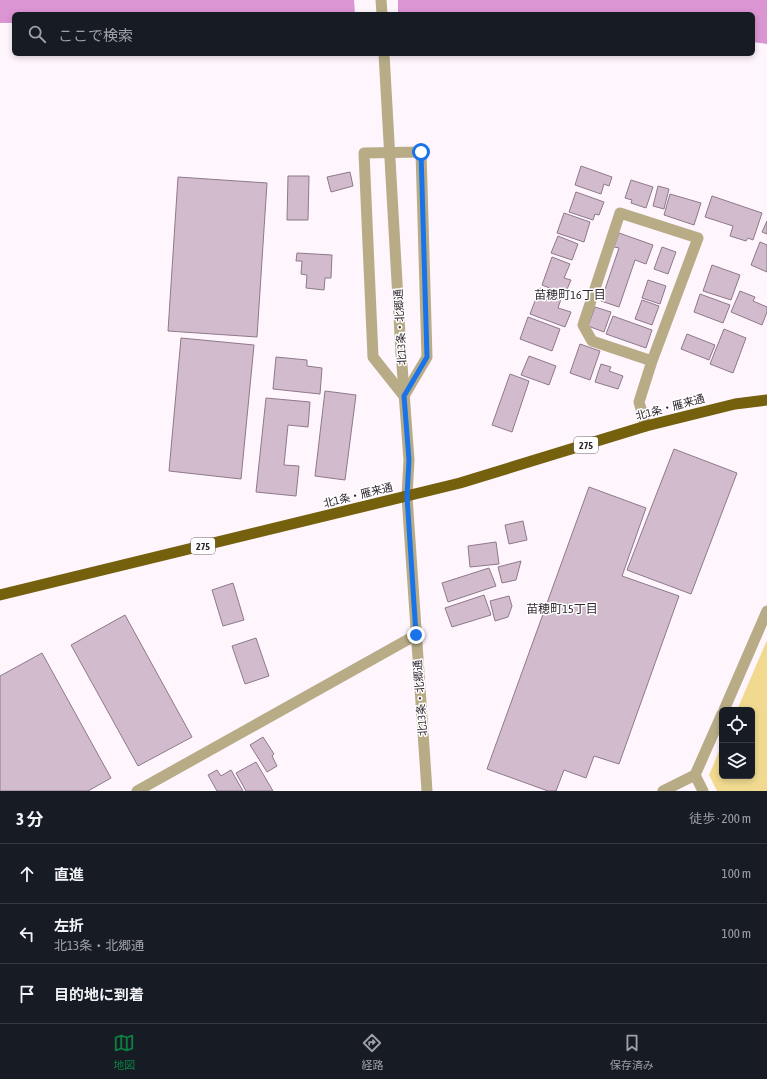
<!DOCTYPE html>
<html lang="ja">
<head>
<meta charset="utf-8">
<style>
	:root { --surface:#171b24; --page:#20242c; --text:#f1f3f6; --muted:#9ea1a6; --line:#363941; --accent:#0b8043 }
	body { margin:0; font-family:"Asap Condensed","Noto Sans JP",sans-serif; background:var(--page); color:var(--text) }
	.controls { position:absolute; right:12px; bottom:12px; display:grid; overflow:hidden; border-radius:6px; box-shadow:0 2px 6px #0003 }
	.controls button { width:36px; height:36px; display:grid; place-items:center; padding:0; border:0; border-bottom:1px solid var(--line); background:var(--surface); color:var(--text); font:20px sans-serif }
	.stop { position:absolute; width:12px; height:12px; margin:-9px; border:3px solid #1a73e8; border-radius:50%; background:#fff }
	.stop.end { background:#1a73e8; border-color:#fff; box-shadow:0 1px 4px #0008 }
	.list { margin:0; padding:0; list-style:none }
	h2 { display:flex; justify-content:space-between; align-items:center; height:52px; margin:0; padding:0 16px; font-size:17px }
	h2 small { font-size:13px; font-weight:400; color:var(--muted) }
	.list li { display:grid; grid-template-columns:26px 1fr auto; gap:12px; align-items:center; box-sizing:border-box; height:60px; padding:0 16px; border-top:1px solid var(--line) }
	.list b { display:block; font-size:15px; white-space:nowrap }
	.list p { margin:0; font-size:13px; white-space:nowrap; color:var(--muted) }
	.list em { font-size:13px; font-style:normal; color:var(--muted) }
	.icon { flex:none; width:22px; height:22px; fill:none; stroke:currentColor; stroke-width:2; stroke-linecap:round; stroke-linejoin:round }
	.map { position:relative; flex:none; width:767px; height:791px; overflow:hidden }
	.search { position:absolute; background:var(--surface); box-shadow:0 2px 6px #0003; left:12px; right:12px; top:12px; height:44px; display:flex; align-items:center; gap:10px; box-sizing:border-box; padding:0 14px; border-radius:6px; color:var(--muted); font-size:15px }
	.sheet { height:232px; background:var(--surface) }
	nav { display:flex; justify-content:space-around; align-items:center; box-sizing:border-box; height:56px; border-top:1px solid var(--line); background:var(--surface); font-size:11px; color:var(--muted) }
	nav a { display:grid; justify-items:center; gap:2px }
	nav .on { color:var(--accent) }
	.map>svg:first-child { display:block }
	.green { fill:#f1da90 }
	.water { fill:#dc95d3 }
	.pier { fill:#fff5fd }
	.building { fill:#d1bbcd; stroke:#8d798a }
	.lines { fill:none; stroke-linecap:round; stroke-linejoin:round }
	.minor { stroke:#b8ac87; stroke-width:11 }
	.tertiary { stroke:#b8ac87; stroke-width:11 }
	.trunk { stroke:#75600d; stroke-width:11 }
	.tertiary-bridge { stroke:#b8ac87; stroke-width:11 }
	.route { stroke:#1a73e8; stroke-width:5 }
	.labels { text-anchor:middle; stroke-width:3; stroke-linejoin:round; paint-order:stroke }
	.shield { fill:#fff; stroke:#6e686d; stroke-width:1 }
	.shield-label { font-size:10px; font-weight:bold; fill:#30272f }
	.street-label { font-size:11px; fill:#30272f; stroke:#fff }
	.neighbourhood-label { font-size:12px; fill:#30272f; stroke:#fff }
</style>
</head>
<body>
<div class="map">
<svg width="767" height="791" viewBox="0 0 767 791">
	<rect width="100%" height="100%" fill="#fff5fd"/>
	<polygon class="green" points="767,640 767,791 717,791 709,775 722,744 722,776 752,776 752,710 737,710"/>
	<polygon class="water" points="0,0 767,0 767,44 753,42 753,14 14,14 14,23 0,23"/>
	<polygon class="pier" points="354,0 398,0 398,14 355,14"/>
	<g class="building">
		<polygon points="581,166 612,177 609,186 604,184 601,194 575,185"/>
		<polygon points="350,172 353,186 331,192 327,177"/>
		<polygon points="288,176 309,176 308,220 287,220"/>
		<polygon points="178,177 267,183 257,337 168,331"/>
		<polygon points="631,180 653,187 646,208 631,203 632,200 625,198"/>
		<polygon points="658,186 669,189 664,209 653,206"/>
		<polygon points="576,192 604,202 599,215 595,214 593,220 569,212"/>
		<polygon points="670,194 701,203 694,225 664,215"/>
		<polygon points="712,196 762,213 753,240 748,238 746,241 730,236 733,226 705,217"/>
		<polygon points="564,213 590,222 584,242 557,233"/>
		<polygon points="767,221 767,234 762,232"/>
		<polygon points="619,233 653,245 646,264 635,260 619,307 601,301 619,248 614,247"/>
		<polygon points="558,236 578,244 572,260 551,253"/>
		<polygon points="760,242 767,245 767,272 751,265"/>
		<polygon points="662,247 676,252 668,274 654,269"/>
		<polygon points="297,253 332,255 331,278 325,278 324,290 306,288 307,275 301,274 302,261 296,261"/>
		<polygon points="552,257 570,264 564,278 571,280 565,294 542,285"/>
		<polygon points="712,265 740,275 731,300 703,291"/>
		<polygon points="648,280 666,286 660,304 642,298"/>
		<polygon points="540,288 562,296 558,308 571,312 565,327 530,314"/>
		<polygon points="740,291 755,297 753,301 767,307 767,312 762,325 731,312"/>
		<polygon points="700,294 730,305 723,323 694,312"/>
		<polygon points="642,300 659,306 652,325 635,319"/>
		<polygon points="595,307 611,312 604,332 588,326"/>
		<polygon points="613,316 652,330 646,348 606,334"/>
		<polygon points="528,317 560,329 552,351 520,339"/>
		<polygon points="724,329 746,338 733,373 710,364"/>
		<polygon points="687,334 715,345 709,360 681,349"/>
		<polygon points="181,338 254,345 241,479 169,471"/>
		<polygon points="580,344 600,351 590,380 570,373"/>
		<polygon points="529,356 556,366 549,385 521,375"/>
		<polygon points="276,357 307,360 307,366 322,368 320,394 273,389"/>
		<polygon points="601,364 611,367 609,371 623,376 618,389 595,382"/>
		<polygon points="510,374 529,381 512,432 492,425"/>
		<polygon points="325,391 356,395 345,480 315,476"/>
		<polygon points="266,398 310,402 308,427 288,425 284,465 299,466 296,496 256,492"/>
		<polygon points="674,449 737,473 691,594 627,570"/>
		<polygon points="589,487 646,508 622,576 679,596 619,764 594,756 586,778 564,770 556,791 548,791 487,769"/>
		<polygon points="523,521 527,540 509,544 505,525"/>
		<polygon points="496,542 499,564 470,567 468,546"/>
		<polygon points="521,561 516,580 502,583 498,567"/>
		<polygon points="489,568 496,586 448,602 442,583"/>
		<polygon points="233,583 244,620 223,626 212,590"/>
		<polygon points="484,595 491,615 452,627 445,608"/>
		<polygon points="509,596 512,606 508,617 495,621 490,601"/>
		<polygon points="125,615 192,737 138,766 71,645"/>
		<polygon points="256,638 269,676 245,684 232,646"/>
		<polygon points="42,653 111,778 88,791 0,791 0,676"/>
		<polygon points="263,737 274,754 272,756 277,766 267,772 250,745"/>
		<polygon points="256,762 273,791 246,791 236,773"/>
		<polygon points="217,770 221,776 231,770 243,791 217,791 208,775"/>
	</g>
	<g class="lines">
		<g class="minor">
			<polygon points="421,152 427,357 404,396 373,357 364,153"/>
			<polyline points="646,426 639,402 652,361 698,238 620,213 583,325 592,341 652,361"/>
			<polyline points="724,710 767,611"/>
			<polyline points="695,775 722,714"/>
			<polyline points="137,791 416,635"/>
			<polyline points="663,791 695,775 703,791"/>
		</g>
		<g class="tertiary">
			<polyline points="381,0 382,14"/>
			<polyline points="401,352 409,460 407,496 427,791"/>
		</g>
		<polyline class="trunk" points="0,595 460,483 646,426 735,404 767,400"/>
		<polyline class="tertiary-bridge" points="384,54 401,352"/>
	</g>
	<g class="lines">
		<polyline class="route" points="416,635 407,496 409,460 404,396 427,357 421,152"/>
	</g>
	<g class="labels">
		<g class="shield">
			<rect x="574" y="437" width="24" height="16" rx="3"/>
			<rect x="191" y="538" width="24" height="16" rx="3"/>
		</g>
		<g class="shield-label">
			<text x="586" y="449">275</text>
			<text x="203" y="550">275</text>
		</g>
		<g class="street-label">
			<text transform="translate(400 327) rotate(-93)" y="4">北13条・北郷通</text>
			<text transform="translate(670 407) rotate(-15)" y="4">北1条・雁来通</text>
			<text transform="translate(358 495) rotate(-14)" y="4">北1条・雁来通</text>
			<text transform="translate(420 698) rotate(-94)" y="4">北13条・北郷通</text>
		</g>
		<g class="neighbourhood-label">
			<text x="570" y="299">苗穂町16丁目</text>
			<text x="562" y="613">苗穂町15丁目</text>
		</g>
	</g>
</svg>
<div class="controls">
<button><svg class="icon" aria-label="locate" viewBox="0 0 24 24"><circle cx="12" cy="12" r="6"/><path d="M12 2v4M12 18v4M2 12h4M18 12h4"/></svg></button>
<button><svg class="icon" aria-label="layers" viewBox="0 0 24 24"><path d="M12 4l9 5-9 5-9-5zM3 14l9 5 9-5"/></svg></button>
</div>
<div class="stop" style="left:421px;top:152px"></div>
<div class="stop end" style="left:416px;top:635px"></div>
<div class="search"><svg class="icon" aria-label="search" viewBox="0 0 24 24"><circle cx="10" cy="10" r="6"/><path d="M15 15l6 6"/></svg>ここで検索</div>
</div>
<section class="sheet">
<h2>3 分<small>徒歩 · 200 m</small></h2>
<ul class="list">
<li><svg class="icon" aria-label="ahead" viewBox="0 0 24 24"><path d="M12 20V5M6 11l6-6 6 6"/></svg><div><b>直進</b></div><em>100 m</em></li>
<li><svg class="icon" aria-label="left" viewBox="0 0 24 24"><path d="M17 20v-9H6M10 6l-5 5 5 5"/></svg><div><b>左折</b><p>北13条・北郷通</p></div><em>100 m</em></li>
<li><svg class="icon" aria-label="arrive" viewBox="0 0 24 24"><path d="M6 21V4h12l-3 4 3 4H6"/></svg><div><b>目的地に到着</b></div></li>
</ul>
</section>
<nav>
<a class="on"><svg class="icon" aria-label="map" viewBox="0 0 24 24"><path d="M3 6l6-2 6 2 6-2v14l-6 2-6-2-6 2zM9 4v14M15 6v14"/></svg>地図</a>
<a><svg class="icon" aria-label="directions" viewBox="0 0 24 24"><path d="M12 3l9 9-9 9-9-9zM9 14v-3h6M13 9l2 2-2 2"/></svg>経路</a>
<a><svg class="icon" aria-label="saved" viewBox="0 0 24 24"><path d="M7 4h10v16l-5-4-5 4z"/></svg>保存済み</a>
</nav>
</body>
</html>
